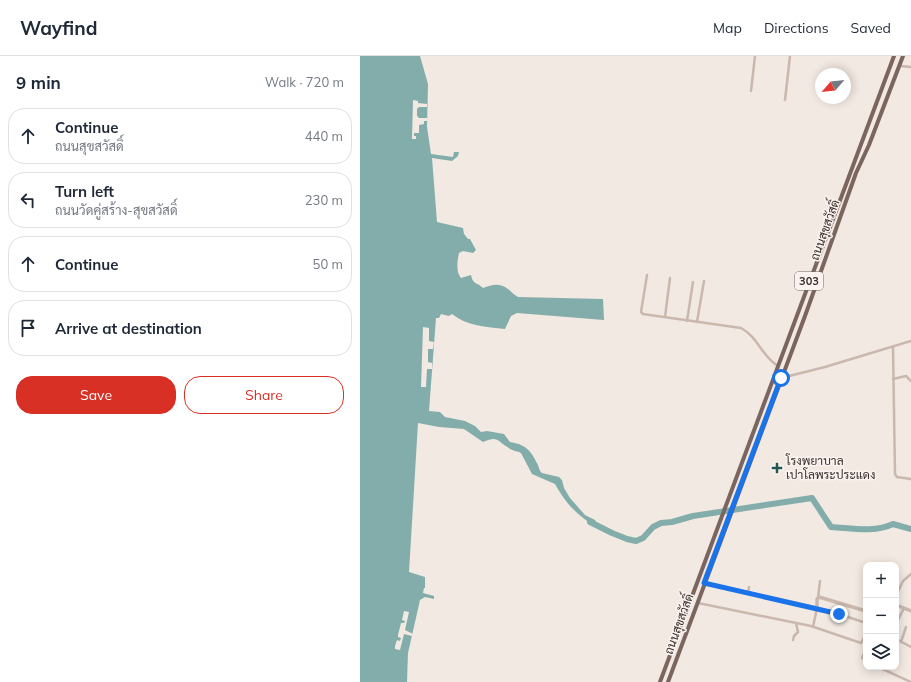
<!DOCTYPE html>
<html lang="en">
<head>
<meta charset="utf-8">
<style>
	:root { --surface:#fff; --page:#f6f6f7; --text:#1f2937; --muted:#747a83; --line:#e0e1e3; --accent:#d93025 }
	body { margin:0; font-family:Mulish,Sarabun,sans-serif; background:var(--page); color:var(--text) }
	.controls { position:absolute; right:12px; bottom:12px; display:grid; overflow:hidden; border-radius:8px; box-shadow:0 2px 10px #0003 }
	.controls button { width:36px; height:36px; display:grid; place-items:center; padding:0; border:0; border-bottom:1px solid var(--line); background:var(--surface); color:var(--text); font:20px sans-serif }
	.compass { position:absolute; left:455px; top:12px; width:36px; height:36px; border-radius:50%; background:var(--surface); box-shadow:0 2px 10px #0003; rotate:242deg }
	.stop { position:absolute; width:12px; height:12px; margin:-9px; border:3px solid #1a73e8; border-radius:50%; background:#fff }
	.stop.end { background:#1a73e8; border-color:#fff; box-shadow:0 1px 4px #0008 }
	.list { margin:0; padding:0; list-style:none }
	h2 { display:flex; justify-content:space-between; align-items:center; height:52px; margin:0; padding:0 16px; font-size:17px }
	h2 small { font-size:13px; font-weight:400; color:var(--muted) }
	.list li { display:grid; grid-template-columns:26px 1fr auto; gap:12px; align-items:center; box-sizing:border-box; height:56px; margin:0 8px 8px; padding:0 8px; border:1px solid var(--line); border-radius:16px }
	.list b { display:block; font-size:15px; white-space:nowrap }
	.list p { margin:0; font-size:13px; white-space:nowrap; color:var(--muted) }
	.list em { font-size:13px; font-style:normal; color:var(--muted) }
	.actions { display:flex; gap:8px; padding:12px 16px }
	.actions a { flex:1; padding:9px 0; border:1px solid var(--accent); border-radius:16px; text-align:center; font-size:14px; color:var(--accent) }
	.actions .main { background:var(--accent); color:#fff }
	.icon { flex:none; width:22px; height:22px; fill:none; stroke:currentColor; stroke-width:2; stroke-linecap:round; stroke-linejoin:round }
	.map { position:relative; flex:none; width:551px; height:626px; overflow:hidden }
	header { display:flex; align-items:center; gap:24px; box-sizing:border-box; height:56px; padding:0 20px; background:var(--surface); border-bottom:1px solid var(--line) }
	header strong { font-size:19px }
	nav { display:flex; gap:22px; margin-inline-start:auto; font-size:14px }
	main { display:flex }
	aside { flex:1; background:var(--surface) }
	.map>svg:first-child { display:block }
	.water { fill:#83adaa }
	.pier { fill:#f2e9e2 }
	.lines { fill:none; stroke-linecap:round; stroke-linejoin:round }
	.river { stroke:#83adaa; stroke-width:6 }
	.minor { stroke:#cab8ae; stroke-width:2.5 }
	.tertiary { stroke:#cab8ae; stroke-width:3.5 }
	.primary { stroke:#7a655f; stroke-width:4 }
	.route { stroke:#1a73e8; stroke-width:5 }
	.poi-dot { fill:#245855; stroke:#faf3ef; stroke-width:1.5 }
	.labels { text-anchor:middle; stroke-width:3; stroke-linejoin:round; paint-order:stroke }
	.shield { fill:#faf3ef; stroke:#736a66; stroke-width:1 }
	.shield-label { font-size:11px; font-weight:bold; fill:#392f2c }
	.street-label { font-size:12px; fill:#392f2c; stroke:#faf3ef }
	.poi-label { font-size:12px; fill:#392f2c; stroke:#faf3ef; text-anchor:start }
</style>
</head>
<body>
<header>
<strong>Wayfind</strong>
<nav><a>Map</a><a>Directions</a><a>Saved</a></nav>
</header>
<main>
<aside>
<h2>9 min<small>Walk · 720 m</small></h2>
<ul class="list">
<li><svg class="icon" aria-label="ahead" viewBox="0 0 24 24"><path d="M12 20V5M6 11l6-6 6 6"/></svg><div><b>Continue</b><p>ถนนสุขสวัสดิ์</p></div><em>440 m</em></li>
<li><svg class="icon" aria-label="left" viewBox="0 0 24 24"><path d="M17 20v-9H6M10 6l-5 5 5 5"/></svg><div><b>Turn left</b><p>ถนนวัดคู่สร้าง-สุขสวัสดิ์</p></div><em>230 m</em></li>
<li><svg class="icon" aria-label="ahead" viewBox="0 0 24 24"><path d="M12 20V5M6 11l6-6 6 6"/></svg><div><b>Continue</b></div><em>50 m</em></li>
<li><svg class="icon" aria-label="arrive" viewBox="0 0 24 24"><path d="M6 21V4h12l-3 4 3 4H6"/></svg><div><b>Arrive at destination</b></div></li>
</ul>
<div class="actions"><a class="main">Save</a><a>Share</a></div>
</aside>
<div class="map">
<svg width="551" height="626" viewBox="0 0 551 626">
	<rect width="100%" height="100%" fill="#f2e9e2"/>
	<path class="water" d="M0,0H60L68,28L67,71L71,98L93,101L94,96H99L98,100L92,105L72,102L77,166L103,172L104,178L108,183H110L116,194L113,197L103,195L99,197C97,206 96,216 101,222L111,219C113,229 117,226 123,232C132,229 139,226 148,233C152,236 154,239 158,241L243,243L244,264L157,257L151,260L145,273C126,271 107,270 92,258L89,260L81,258L79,262H76L69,355L80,356L85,361L105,365L115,370L121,376L127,375L144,378L150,386C166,389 170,393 178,409C179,412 179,414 182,417L199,421L202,424L204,432L210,442L225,459L235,464L237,469L236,471C217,459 206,448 195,428L172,418L161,397C157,395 152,395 149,392C137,385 138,379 123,386L104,373L79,371L58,367L49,516L65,521V532H64L63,537L74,540V543L65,541L60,544L48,597L47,626H0Z"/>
	<g class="pier">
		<polygon points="53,44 58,45 58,47 67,48 67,51 59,51 57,53 57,60 59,62 67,62 67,65 64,65 64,68 59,69 59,77 54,77 54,80 56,80 56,83 52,83"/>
		<polygon points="63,271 69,272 69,285 74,286 73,293 68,293 68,306 72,307 72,313 67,313 66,331 61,331"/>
		<polygon points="44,555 49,556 45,574 53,578 52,580 44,578 40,594 35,593 35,590 37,584 40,585 41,582 38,581 38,579 41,567 44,567 45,565 42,564"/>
	</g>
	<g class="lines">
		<path class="river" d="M230,466L252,477L267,483L276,485L283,482L293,471L301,467L312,466L333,460L452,442L471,471C491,472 514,477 533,468L551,473"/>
		<g class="minor">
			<polyline points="540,10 551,11"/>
			<polyline points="391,35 395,0"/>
			<polyline points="425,44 430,0"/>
			<path d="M287,219L281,256L283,258L381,272C398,281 402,301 418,310"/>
			<polyline points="305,261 310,222"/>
			<polyline points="327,265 333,226"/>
			<polyline points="337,266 344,225"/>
			<polyline points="533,291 535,418 537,421 551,423"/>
			<polyline points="421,322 465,311 551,285"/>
			<polyline points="533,323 546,320 551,325"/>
			<polyline points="388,537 389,531"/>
			<polyline points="536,540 543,525 551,518"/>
			<polyline points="458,542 460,525"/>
			<polyline points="338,547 451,570 501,587 506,578"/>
			<polyline points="538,564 544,552"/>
			<polyline points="453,571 457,552 479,558 506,567"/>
			<polyline points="536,583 551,591"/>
			<polyline points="433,584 434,580 438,576 436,567"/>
			<polyline points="541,586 546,571"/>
			<polyline points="506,593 502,602 506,604"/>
			<polyline points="518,611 551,626"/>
		</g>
		<g class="tertiary">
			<polyline points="344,527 457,552 457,543 459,541 506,555"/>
			<polyline points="536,549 551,555"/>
		</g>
		<g class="primary">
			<polyline points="300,626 534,0"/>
			<polyline points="308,626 445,260 496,117 509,89 543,0"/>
		</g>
	</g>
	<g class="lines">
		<polyline class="route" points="421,322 344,527 479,558"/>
	</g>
	<path class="poi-dot" d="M415 406h4v4h4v4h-4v4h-4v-4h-4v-4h4z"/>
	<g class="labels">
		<rect class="shield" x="435" y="216" width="28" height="18" rx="3"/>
		<g class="shield-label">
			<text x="449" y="229">303</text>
		</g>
		<g class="street-label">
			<text transform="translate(465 174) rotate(-70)" y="4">ถนนสุขสวัสดิ์</text>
			<text transform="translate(319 568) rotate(-70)" y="4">ถนนสุขสวัสดิ์</text>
		</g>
		<g class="poi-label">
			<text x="426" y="409">โรงพยาบาล<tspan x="426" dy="14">เปาโลพระประแดง</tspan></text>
		</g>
	</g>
</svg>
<div class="controls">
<button>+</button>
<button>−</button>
<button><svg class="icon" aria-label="layers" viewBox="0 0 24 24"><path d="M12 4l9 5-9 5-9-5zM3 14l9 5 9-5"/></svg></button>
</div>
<svg class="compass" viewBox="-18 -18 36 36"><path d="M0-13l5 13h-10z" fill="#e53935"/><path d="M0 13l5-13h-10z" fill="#747a83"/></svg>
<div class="stop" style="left:421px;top:322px"></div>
<div class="stop end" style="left:479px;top:558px"></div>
</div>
</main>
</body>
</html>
